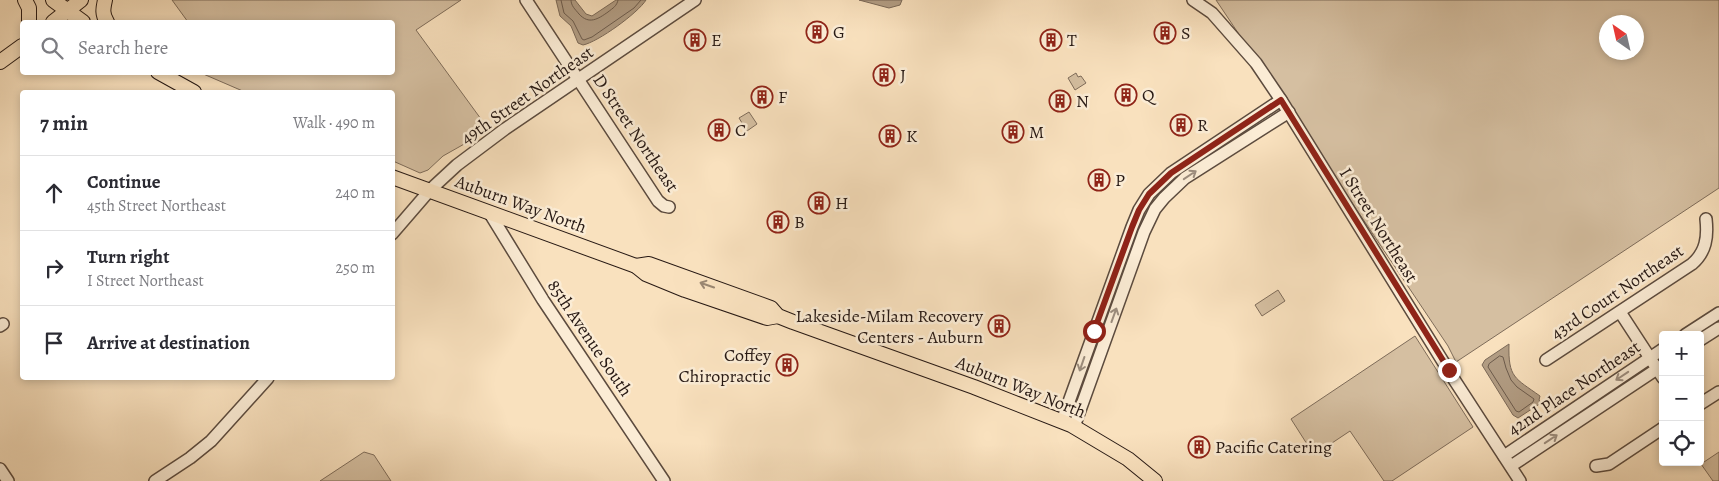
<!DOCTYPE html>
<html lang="en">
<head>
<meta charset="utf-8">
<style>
	:root { --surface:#fff; --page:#f7f7f7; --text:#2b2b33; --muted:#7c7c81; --line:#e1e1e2 }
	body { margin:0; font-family:Alegreya,serif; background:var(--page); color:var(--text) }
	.controls { position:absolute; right:15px; bottom:15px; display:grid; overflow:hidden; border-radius:5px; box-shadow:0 2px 8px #0003 }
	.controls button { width:45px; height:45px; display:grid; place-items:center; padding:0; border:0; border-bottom:1px solid var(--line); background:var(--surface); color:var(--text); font:25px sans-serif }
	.compass { position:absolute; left:1599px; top:15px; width:45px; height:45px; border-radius:50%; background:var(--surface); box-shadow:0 2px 8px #0003; rotate:326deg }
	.stop { position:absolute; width:15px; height:15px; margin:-11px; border:4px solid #8f2418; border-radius:50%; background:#fff }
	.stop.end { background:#8f2418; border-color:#fff; box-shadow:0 1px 5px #0008 }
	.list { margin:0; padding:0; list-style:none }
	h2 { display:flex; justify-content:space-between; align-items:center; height:65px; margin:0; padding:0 20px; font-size:21px }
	h2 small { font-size:16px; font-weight:400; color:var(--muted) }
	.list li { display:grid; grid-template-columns:32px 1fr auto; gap:15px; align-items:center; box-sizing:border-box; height:75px; padding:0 20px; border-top:1px solid var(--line) }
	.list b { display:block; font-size:19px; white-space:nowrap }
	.list p { margin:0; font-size:16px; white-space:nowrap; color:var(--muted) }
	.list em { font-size:16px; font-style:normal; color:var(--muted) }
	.icon { flex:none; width:28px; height:28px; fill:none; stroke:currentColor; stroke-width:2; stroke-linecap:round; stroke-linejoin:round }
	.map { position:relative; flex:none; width:1719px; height:481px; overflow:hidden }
	.search { position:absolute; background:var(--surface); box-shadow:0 2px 8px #0003; left:20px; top:20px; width:375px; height:55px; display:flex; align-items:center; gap:12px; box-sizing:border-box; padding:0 18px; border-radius:5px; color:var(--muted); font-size:19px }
	.panel { position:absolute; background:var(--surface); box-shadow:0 2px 8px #0003; left:20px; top:90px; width:375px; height:290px; border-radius:5px }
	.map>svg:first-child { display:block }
	.green { fill:#d5bfa1; stroke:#7e6c5a; fill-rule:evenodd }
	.water { fill:#b29d84; stroke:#7a6857 }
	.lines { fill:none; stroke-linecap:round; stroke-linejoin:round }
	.shore { stroke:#6c5b4c; stroke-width:1 }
	.minor-casing { stroke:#5c4b3e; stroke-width:14 }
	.major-casing { stroke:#271914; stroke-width:16 }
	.minor { stroke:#fbecd5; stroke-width:11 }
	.major { stroke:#f9e1be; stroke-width:14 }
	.oneway { stroke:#9c8d7e }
	.oneway2 { stroke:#9a8772 }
	.route { stroke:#8f2418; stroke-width:6 }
	.labels { text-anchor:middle; stroke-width:5; stroke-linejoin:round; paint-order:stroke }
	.poi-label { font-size:18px; fill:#271914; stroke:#fbecd5; text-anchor:start }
	.street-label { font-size:18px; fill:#271914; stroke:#fbecd5 }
</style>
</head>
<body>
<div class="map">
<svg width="1719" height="481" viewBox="0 0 1719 481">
	<rect width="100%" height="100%" fill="#f9e1be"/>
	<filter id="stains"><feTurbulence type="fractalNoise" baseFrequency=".004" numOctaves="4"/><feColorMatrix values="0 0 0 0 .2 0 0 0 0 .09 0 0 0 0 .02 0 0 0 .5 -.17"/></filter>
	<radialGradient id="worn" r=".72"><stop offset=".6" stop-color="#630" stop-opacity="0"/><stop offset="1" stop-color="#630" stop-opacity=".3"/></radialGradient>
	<g class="green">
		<polygon points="172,0 461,0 416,30 489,130 443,156 428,170 420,173 393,161 392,92 245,92 201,73 392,72 392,22 188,22"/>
		<path d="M1216,0H1719V188L1456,362L1448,346ZM1606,22H1636V52H1606Z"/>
		<polygon points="1076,73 1078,77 1081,76 1086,83 1075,90 1068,78"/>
		<polygon points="749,112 757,124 747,131 739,118"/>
		<polygon points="1278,290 1285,301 1262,316 1255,305"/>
		<polygon points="1415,336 1473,427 1392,481 1384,481 1350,431 1314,455 1291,419"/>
		<polygon points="364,452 374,455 391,481 320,481"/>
		<polygon points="1719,452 1719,481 1713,481 1701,464"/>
	</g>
	<g class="water">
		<path d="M556,0H575L586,14L592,16L616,0H646C638,13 598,42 583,45L578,43L571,26L560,16Z"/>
		<polygon points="859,0 902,0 900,5 889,8"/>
		<path d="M1509,344C1508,378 1515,378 1540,396L1539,400L1541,403L1518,418L1513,415L1482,365L1485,360Z"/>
	</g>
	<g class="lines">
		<g class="shore">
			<polyline points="561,0 564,13 573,21 582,39 584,40 592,37 634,8 641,0"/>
			<path d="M571,0C571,6 575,9 579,14C589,25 598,19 608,12C613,8 617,6 618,0"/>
			<polygon points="1500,356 1503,357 1506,368 1511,380 1517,387 1534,399 1533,402 1519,412 1516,411 1488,367 1489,364"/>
		</g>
		<g class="minor-casing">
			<g id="minor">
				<polyline points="526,0 658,201 664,206 669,207"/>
				<polyline points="1193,0 1212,13 1256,63 1281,100 1455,381 1520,481"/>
				<polyline points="489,212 543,300 664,481"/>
				<polyline points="392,234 430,190 457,165 505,129 695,0"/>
				<polyline points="1620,312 1663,378"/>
				<polyline points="0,326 3,324"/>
				<polyline points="1685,335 1719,313"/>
				<polyline points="1700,340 1719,328"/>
				<path d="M1546,360L1692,264C1706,252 1708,237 1706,219"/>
				<polyline points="1700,404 1719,392"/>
				<polyline points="1062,421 1132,227 1139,210 1149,194 1171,173 1281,100"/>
				<polyline points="1074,427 1144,232 1155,209 1164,198 1185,178 1289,112"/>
				<polyline points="1504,456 1663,349"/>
				<polyline points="1511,466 1663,365"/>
				<polyline points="1596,466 1609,464 1663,428"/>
				<polyline points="0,469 8,481"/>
				<polyline points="155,481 190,458 211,441 268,378"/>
			</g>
		</g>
		<g class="major-casing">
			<g id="major">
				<polyline points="25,0 29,8 29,22"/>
				<polyline points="53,0 83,22"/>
				<path d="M105,0C103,9 102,14 107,22"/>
				<polyline points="53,22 81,0"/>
				<polyline points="0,62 22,46"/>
				<polyline points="158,72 194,92"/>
				<polyline points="392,177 636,266 646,274 685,290 767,318 778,316"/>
				<polyline points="636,266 649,264 771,308 778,316 793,322 974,387 1071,425 1128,459 1155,481"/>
			</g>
		</g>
		<use href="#minor" class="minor"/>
		<use href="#major" class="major"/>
	</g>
	<defs><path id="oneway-shaft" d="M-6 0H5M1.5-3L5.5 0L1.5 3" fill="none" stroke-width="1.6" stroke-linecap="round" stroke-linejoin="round" transform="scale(1.25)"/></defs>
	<g class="oneway">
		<use href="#oneway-shaft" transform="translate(1190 175) rotate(-34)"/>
		<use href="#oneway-shaft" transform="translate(1114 315) rotate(-70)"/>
		<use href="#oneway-shaft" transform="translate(1082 364) rotate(109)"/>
		<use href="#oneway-shaft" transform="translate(1622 376) rotate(146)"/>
		<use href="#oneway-shaft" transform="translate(1551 439) rotate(-34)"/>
	</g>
	<use class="oneway2" href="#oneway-shaft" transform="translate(707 285) rotate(-161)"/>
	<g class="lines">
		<polyline class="route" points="1094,331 1132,227 1139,210 1149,194 1171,173 1281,100 1449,370"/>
	</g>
	<defs>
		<g id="building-ring" transform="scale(1.125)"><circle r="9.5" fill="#fbecd5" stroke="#8f2418" stroke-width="1.5"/><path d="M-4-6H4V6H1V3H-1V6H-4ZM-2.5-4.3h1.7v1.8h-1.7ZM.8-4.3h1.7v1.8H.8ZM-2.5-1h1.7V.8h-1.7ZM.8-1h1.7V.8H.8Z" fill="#8f2418"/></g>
	</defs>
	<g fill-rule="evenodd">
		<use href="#building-ring" x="817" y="32"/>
		<use href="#building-ring" x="1165" y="33"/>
		<use href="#building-ring" x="695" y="40"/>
		<use href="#building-ring" x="1051" y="40"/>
		<use href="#building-ring" x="884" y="75"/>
		<use href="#building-ring" x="1126" y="95"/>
		<use href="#building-ring" x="762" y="97"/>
		<use href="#building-ring" x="1060" y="101"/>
		<use href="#building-ring" x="1181" y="125"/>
		<use href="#building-ring" x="719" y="130"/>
		<use href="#building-ring" x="1013" y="132"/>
		<use href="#building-ring" x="890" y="136"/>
		<use href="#building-ring" x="1099" y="180"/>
		<use href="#building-ring" x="819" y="203"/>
		<use href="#building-ring" x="778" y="222"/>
		<use href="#building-ring" x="999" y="326"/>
		<use href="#building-ring" x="787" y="365"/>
		<use href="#building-ring" x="1199" y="447"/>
	</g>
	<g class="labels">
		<g class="poi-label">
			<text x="833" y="38">G</text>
			<text x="1181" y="39">S</text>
			<text x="711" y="46">E</text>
			<text x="1067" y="46">T</text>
			<text x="900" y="81">J</text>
			<text x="1142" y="101">Q</text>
			<text x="778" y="103">F</text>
			<text x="1076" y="107">N</text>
			<text x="1197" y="131">R</text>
			<text x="735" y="136">C</text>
			<text x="1029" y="138">M</text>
			<text x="906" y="142">K</text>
			<text x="1115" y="186">P</text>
			<text x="835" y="209">H</text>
			<text x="794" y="228">B</text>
			<text x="983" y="322" text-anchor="end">Lakeside-Milam Recovery<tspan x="983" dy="21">Centers - Auburn</tspan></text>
			<text x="771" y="361" text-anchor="end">Coffey<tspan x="771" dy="21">Chiropractic</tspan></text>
			<text x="1215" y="453">Pacific Catering</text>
		</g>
		<g class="street-label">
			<text transform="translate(527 95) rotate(-35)" y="6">49th Street Northeast</text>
			<text transform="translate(636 133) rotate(56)" y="6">D Street Northeast</text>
			<text transform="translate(521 204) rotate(20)" y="6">Auburn Way North</text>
			<text transform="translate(1379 225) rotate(58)" y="6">I Street Northeast</text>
			<text transform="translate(1617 292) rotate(-34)" y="6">43rd Court Northeast</text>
			<text transform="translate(590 338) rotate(56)" y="6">85th Avenue South</text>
			<text transform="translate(1021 387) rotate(22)" y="6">Auburn Way North</text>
			<text transform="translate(1574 388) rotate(-34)" y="6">42nd Place Northeast</text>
		</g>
	</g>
	<rect width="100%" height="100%" filter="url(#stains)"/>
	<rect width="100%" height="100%" fill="url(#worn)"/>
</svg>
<div class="controls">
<button>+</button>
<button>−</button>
<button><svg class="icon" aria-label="locate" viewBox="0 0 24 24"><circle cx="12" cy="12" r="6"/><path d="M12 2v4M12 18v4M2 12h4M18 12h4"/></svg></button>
</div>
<svg class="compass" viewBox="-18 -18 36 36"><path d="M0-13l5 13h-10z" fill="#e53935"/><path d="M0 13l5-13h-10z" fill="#7c7c81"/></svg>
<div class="stop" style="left:1094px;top:331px"></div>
<div class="stop end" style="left:1449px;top:370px"></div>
<div class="search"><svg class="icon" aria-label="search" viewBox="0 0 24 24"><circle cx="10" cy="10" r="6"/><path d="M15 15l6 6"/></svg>Search here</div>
<section class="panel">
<h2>7 min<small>Walk · 490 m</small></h2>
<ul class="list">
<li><svg class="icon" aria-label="ahead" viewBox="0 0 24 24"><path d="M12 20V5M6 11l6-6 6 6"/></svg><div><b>Continue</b><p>45th Street Northeast</p></div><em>240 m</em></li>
<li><svg class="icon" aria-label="right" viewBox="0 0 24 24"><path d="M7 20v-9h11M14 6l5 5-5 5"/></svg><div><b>Turn right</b><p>I Street Northeast</p></div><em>250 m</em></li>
<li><svg class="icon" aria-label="arrive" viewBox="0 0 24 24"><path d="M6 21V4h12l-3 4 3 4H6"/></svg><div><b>Arrive at destination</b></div></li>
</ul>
</section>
</div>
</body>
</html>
